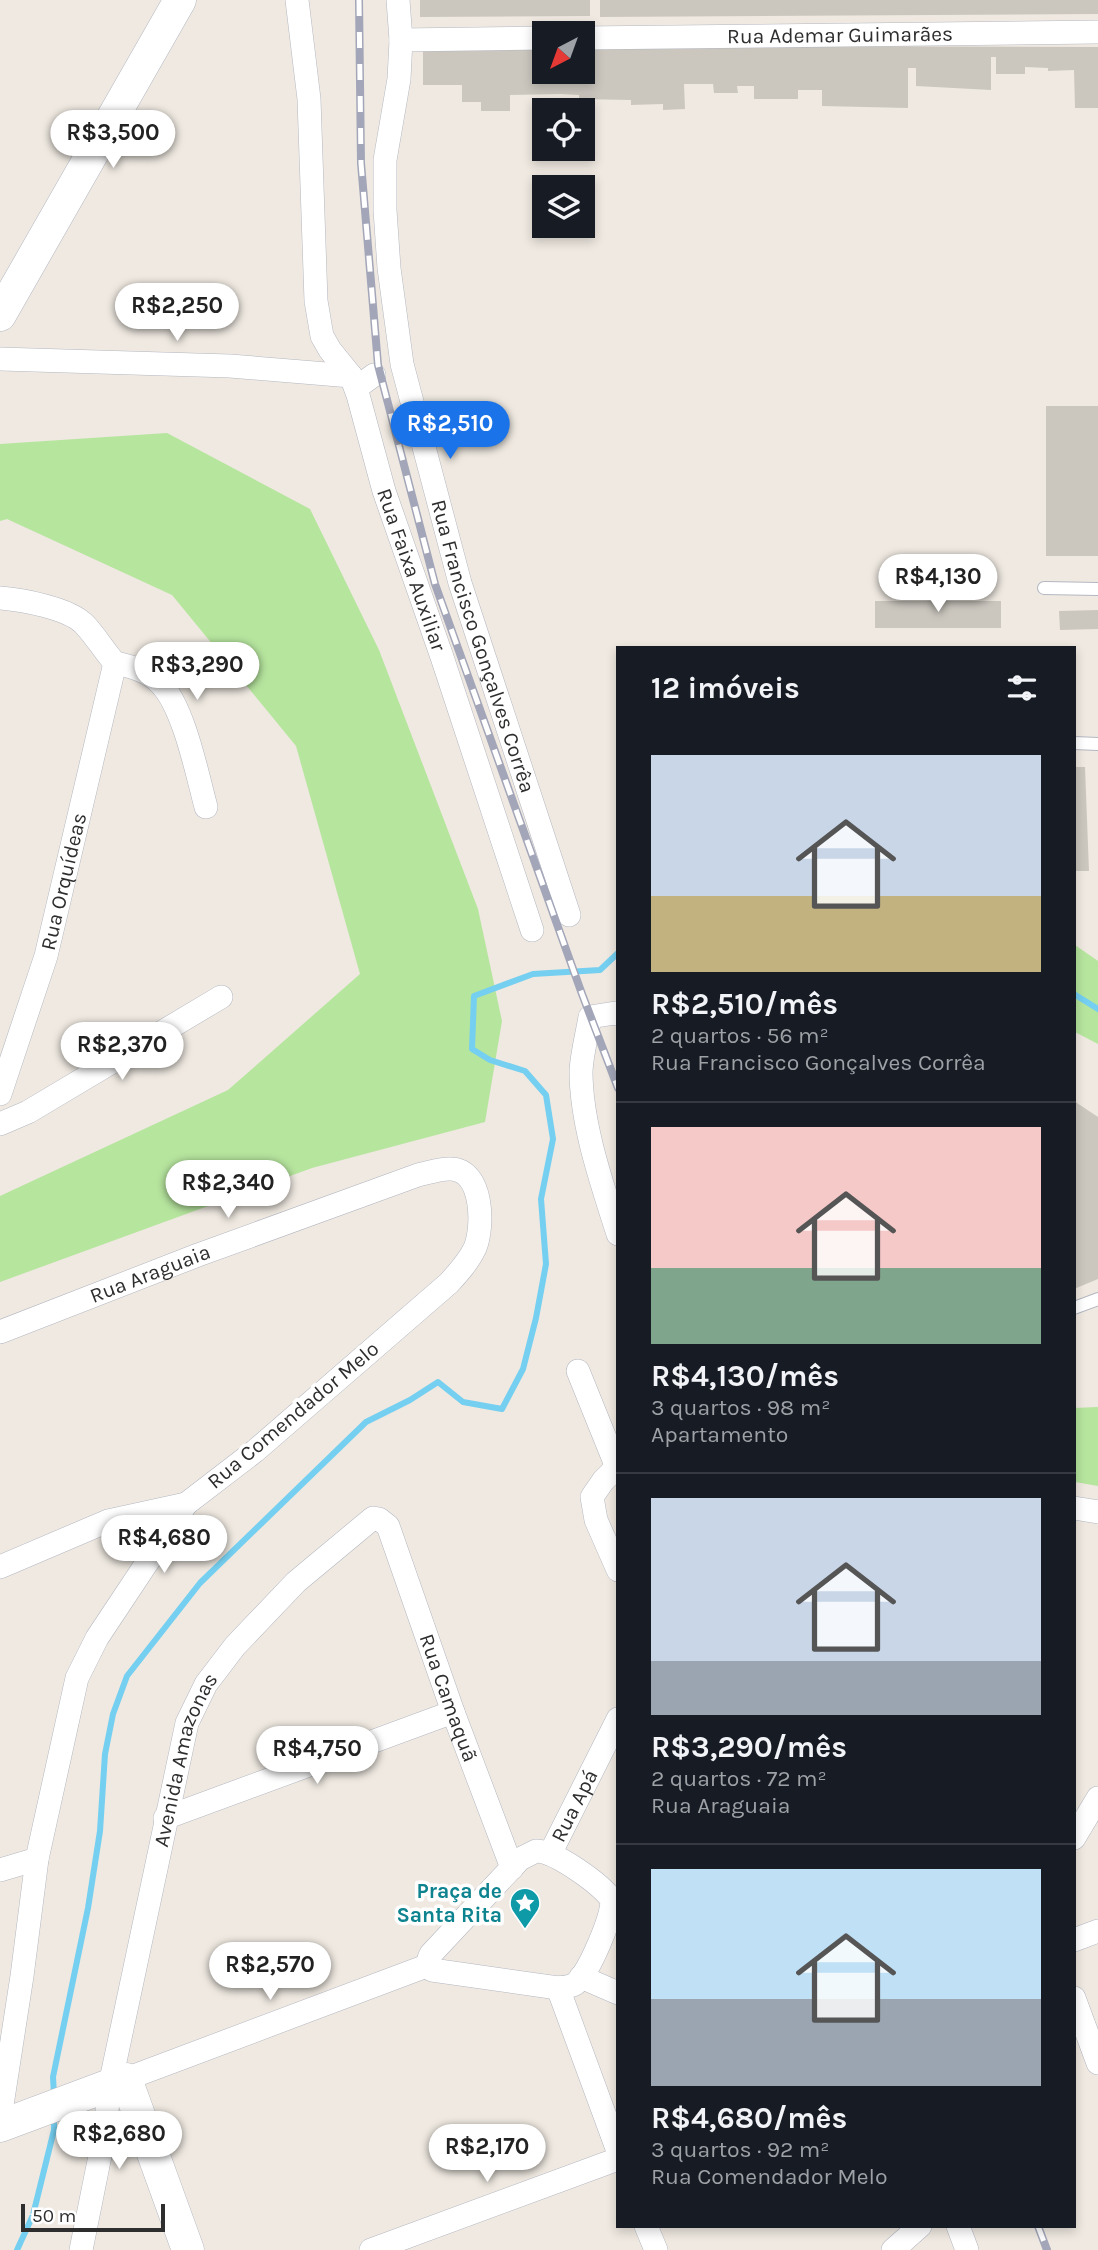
<!DOCTYPE html>
<html lang="pt">
<head>
<meta charset="utf-8">
<style>
  body { margin:0; font-family:Karla,sans-serif; background:#20242c; color:#f1f3f6; height:100vh; display:flex; flex-direction:column; font-size:26px; white-space:nowrap }
  * { box-sizing:border-box; margin:0 }
  p { font-size:23px; color:#9ea1a6 }
  .icon { flex:none; width:38px; height:38px; fill:none; stroke:currentColor; stroke-width:2; stroke-linecap:round; stroke-linejoin:round }
  .map { position:relative; flex:1; overflow:hidden }
  .panel { position:absolute; left:616px; top:646px; width:460px; height:1582px; display:flex; flex-direction:column; background:#171b24; border-radius:0px; box-shadow:0 4px 10px #0003 }
  .panel>* { flex:none }
  .needle { width:46px; rotate:221deg }
  .tools { position:absolute; left:532px; top:21px; display:grid; gap:14px }
  .tools a { display:grid; place-items:center; width:63px; height:63px; border-radius:0px; background:#171b24; box-shadow:0 4px 10px #0003; font-size:35px }
  .scale { position:absolute; left:21px; bottom:18px; width:144px; box-sizing:border-box; padding-left:7px; border:4px solid #2e2e2e; border-top:0; font-size:19px; line-height:24px; white-space:nowrap; color:#2e2e2e; -webkit-text-stroke:5px #fff; paint-order:stroke }
  .price { position:absolute; translate:-50% -60px; padding:0 16px; border-radius:24px; background:#fff; color:#222; font-size:23px; line-height:46px; filter:drop-shadow(0 2px 4px #0008) }
  .price::after { content:''; position:absolute; left:50%; top:42px; width:21px; height:16px; margin-left:-10px; background:inherit; clip-path:polygon(0 0,100% 0,50% 100%) }
  .price.selected { background:#1a73e8; color:#fff }
  ul { padding:0; list-style:none }
  li { display:grid; align-content:center; gap:14px; height:371px; padding:0 35px }
  li+li { border-top:2px solid #363941 }
  li span { display:grid; place-items:center; height:217px; border-radius:0px; color:#555 }
  li>.icon { margin-inline-start:auto }
  span .icon { width:126px; height:126px; fill:#fffc; stroke-width:1 }
  li b { font-size:30px }
  h2 { display:flex; justify-content:space-between; align-items:center; height:84px; padding:0 35px; font-size:30px }
  .map>svg:first-child { display:block }
  .green { fill:#b6e59e }
  .lines { fill:none; stroke-linecap:round; stroke-linejoin:round }
  .stream { stroke:#75cff0; stroke-width:6 }
  .building { fill:#cbc7bf }
  .lane-casing { stroke:#b4b7c1; stroke-width:14 }
  .street-casing { stroke:#b4b7c1; stroke-width:24 }
  .secondary-casing { stroke:#b4b7c1; stroke-width:33 }
  .lane { stroke:#fff; stroke-width:12 }
  .street { stroke:#fff; stroke-width:23 }
  .secondary { stroke:#fff; stroke-width:32 }
  .rail-casing { stroke:#a3a6b8; stroke-width:8 }
  .rail { stroke:#fff; stroke-width:5; stroke-dasharray:16; stroke-linecap:butt }
  .labels { text-anchor:middle; dominant-baseline:central; stroke-width:7; stroke-linejoin:round; paint-order:stroke }
  .street-label { font-size:21px; fill:#2e2e2e; stroke:#fff }
  .culture-label { font-size:21px; font-weight:bold; fill:#0d838f; stroke:#fff; text-anchor:end }
</style>
</head>
<body>
<div class="map">
<svg width="1098" height="2250" viewBox="0 0 1098 2250">
  <rect width="100%" height="100%" fill="#efe9e1"/>
  <!-- green -->
  <g class="green">
    <polygon points="167,433 310,509 379,650 478,909 502,1021 485,1122 312,1168 0,1282 0,1196 228,1090 360,974 296,746 172,595 7,519 0,521 0,444"/>
    <polygon points="1075,945 1098,961 1098,1044 1075,1032"/>
    <polygon points="1098,1407 1098,1486 1075,1482 1074,1408"/>
  </g>
  <g class="lines">
    <!-- stream -->
    <g class="stream">
      <polyline points="1074,994 1098,1009"/>
      <polyline points="54,2095 53,2077 88,1908 100,1831 105,1754 113,1714 127,1676 200,1583 366,1422 410,1400 438,1382 463,1402 502,1409 523,1369 536,1318 546,1264 541,1199 553,1139 546,1095 525,1071 490,1060 472,1049 474,996 533,974 600,970 618,953"/>
      <polyline points="17,2250 33,2215 54,2130 54,2117"/>
    </g>
  </g>
  <!-- building -->
  <g class="building">
    <polygon points="420,0 590,0 590,16 420,17"/>
    <polygon points="600,0 1098,0 1098,14 600,17"/>
    <polygon points="772,46 1098,47 1098,108 1075,108 1074,70 1048,71 1048,68 1025,67 1025,74 996,74 996,57 991,57 991,90 916,86 916,68 908,68 908,108 822,106 822,90 798,90 798,99 754,99 754,86 737,86 738,93 714,93 713,84 684,84 685,109 663,110 663,104 631,105 631,100 579,99 579,95 561,94 510,95 510,111 481,111 481,102 462,102 462,85 423,85 423,48 544,48 544,72 583,72 583,47"/>
    <rect x="1046" y="406" width="52" height="150"/>
    <rect x="875" y="601" width="126" height="27"/>
    <polygon points="1098,610 1098,629 1060,630 1059,611"/>
    <polygon points="1074,767 1085,767 1089,871 1074,871"/>
    <polygon points="1074,1101 1098,1117 1098,1279 1074,1289"/>
  </g>
  <g class="lines">
    <!-- lane casing -->
    <g class="lane-casing">
      <g id="lane">
        <polyline points="1044,588 1098,589"/>
        <polyline points="1074,743 1098,744"/>
        <polyline points="1074,1308 1098,1299"/>
      </g>
    </g>
    <!-- street casing -->
    <g class="street-casing">
      <g id="street">
        <path id="s1" d="M297 0 309 99 316 301 322 336 330 350 351 376 358 395 384 491 442 657 532 930"/>
        <path id="s2" d="M398 0 401 40 399 79 385 160V210L389 268 402 364 460 583 569 915"/>
        <path id="s3" d="M583 38 1098 32"/>
        <polyline points="401,40 544,38"/>
        <polyline points="0,359 230,366 351,376"/>
        <polyline points="356,388 374,375"/>
        <path d="M0 598C23 600 68 608 84 624 95 635 104 651 115 663"/>
        <path d="M115 663C131 666 148 671 160 683 184 707 197 774 206 807"/>
        <path d="M618 1014 615 1013 590 1017C587 1035 582 1053 581 1071 581 1124 602 1184 618 1234"/>
        <path id="s4" d="M0 1094 46 956 115 663"/>
        <polyline points="0,1124 28,1112 221,997"/>
        <path id="s5" d="M0 1332 198 1255 418 1175C428 1173 441 1168 451 1169 483 1170 484 1226 475 1248 469 1261 459 1272 449 1283L255 1451 186 1504 97 1638 77 1678 37 1859 22 1976 0 2118"/>
        <polyline points="578,1371 618,1470"/>
        <polyline points="618,1466 603,1481 592,1497 596,1520 618,1570"/>
        <polyline points="1074,1508 1098,1512"/>
        <polyline points="0,1567 108,1521 186,1504"/>
        <polyline points="165,1818 453,1712"/>
        <polyline points="1074,1838 1098,1798"/>
        <path d="M536 1851C555 1851 601 1884 612 1900 612 1918 589 1973 575 1984 570 1987 564 1987 558 1988L432 1970C428 1965 427 1961 431 1954L520 1859Z"/>
        <path id="s6" d="M550 1854 618 1719"/>
        <polyline points="0,1870 37,1859"/>
        <polyline points="1074,1940 1098,1931"/>
        <polyline points="581,1977 618,1993"/>
        <polyline points="558,1988 618,2151"/>
        <polyline points="1074,1998 1098,2063"/>
        <polyline points="126,2079 429,1965"/>
        <polyline points="646,2226 656,2250"/>
        <polyline points="958,2226 967,2250"/>
        <path id="s7" d="M81 2250 104 2136 110 2085 187 1723 206 1684 235 1646 296 1582 373 1518 379 1519 388 1526 453 1712 512 1868"/>
        <polyline points="371,2250 618,2159"/>
        <polyline points="893,2250 920,2226"/>
      </g>
    </g>
    <!-- secondary casing -->
    <g class="secondary-casing">
      <g id="secondary">
        <polyline points="0,315 180,0"/>
        <polyline points="0,2126 126,2079 188,2250"/>
      </g>
    </g>
    <!-- lane -->
    <use href="#lane" class="lane"/>
    <!-- street -->
    <use href="#street" class="street"/>
    <!-- secondary -->
    <use href="#secondary" class="secondary"/>
    <!-- rail casing -->
    <g class="rail-casing">
      <g id="rail">
        <polyline points="359,0 361,163 378,365 435,584 582,994 618,1088"/>
        <polyline points="1038,2226 1047,2250"/>
      </g>
    </g>
    <!-- rail -->
    <use href="#rail" class="rail"/>
  </g>
  <!-- icons -->
  <defs>
    <g id="sight-pin" transform="scale(1.575)"><path d="M0 17L-7.5 6A9.5 9.5 0 1 1 7.5 6Z" fill="#0f9aa8" stroke="#fff"/><path d="M0-6L1.8-2.2L6-1.7L2.9 1.2L3.7 5.4L0 3.3L-3.7 5.4L-2.9 1.2L-6-1.7L-1.8-2.2Z" fill="#fff"/></g>
  </defs>
  <g fill-rule="evenodd">
    <use href="#sight-pin" x="525" y="1903"/>
  </g>
  <g class="labels">
    <!-- street labels -->
    <g class="street-label">
      <text stroke="none"><textPath href="#s3" startOffset="257">Rua Ademar Guimarães</textPath></text>
      <text stroke="none"><textPath href="#s1" startOffset="590">Rua Faixa Auxiliar</textPath></text>
      <text stroke="none"><textPath href="#s2" startOffset="660">Rua Francisco Gonçalves Corrêa</textPath></text>
      <text stroke="none"><textPath href="#s4" startOffset="222">Rua Orquídeas</textPath></text>
      <text stroke="none"><textPath href="#s5" startOffset="161">Rua Araguaia</textPath></text>
      <text transform="translate(293 1415) rotate(-40)">Rua Comendador Melo</text>
      <text stroke="none"><textPath href="#s7" startOffset="1017">Rua Camaquã</textPath></text>
      <text stroke="none"><textPath href="#s7" startOffset="502">Avenida Amazonas</textPath></text>
      <text stroke="none"><textPath href="#s6" startOffset="54">Rua Apá</textPath></text>
    </g>
    <!-- culture labels -->
    <g class="culture-label">
      <text x="502" y="1891">Praça de<tspan x="502" dy="24">Santa Rita</tspan></text>
    </g>
  </g>
</svg>
<div class="tools">
<a><svg class="needle" viewBox="-14 -14 28 28"><path d="M0-13l5 13h-10z" fill="#e53935"/><path d="M0 13l5-13h-10z" fill="#9ea1a6"/></svg></a>
<a><svg class="icon" aria-label="locate" viewBox="0 0 24 24"><circle cx="12" cy="12" r="6"/><path d="M12 2v4M12 18v4M2 12h4M18 12h4"/></svg></a>
<a><svg class="icon" aria-label="layers" viewBox="0 0 24 24"><path d="M12 4l9 5-9 5-9-5zM3 14l9 5 9-5"/></svg></a>
</div>
<div class="scale">50 m</div>
<b class="price" style="left:113px;top:170px">R$3,500</b>
<b class="price" style="left:177px;top:343px">R$2,250</b>
<b class="price selected" style="left:450px;top:461px">R$2,510</b>
<b class="price" style="left:938px;top:614px">R$4,130</b>
<b class="price" style="left:197px;top:702px">R$3,290</b>
<b class="price" style="left:122px;top:1082px">R$2,370</b>
<b class="price" style="left:228px;top:1220px">R$2,340</b>
<b class="price" style="left:164px;top:1575px">R$4,680</b>
<b class="price" style="left:317px;top:1786px">R$4,750</b>
<b class="price" style="left:270px;top:2002px">R$2,570</b>
<b class="price" style="left:119px;top:2171px">R$2,680</b>
<b class="price" style="left:487px;top:2184px">R$2,170</b>
<section class="panel">
<h2>12 imóveis<svg class="icon" aria-label="filters" viewBox="0 0 24 24"><path d="M4 7h16M4 17h16"/><circle cx="9" cy="7" r="2"/><circle cx="15" cy="17" r="2"/></svg></h2>
<ul>
<li><span style="background:linear-gradient(#c9d6e8 65%,#c2b280 0)"><svg class="icon" aria-label="home" viewBox="0 0 24 24"><path d="M3 11l9-7 9 7M6 9v11h12V9"/></svg></span><div><b>R$2,510/mês</b><p>2 quartos · 56 m²</p><p>Rua Francisco Gonçalves Corrêa</p></div></li>
<li><span style="background:linear-gradient(#f6c9c9 65%,#7fa58c 0)"><svg class="icon" aria-label="home" viewBox="0 0 24 24"><path d="M3 11l9-7 9 7M6 9v11h12V9"/></svg></span><div><b>R$4,130/mês</b><p>3 quartos · 98 m²</p><p>Apartamento</p></div></li>
<li><span style="background:linear-gradient(#c9d6e8 75%,#9aa5b1 0)"><svg class="icon" aria-label="home" viewBox="0 0 24 24"><path d="M3 11l9-7 9 7M6 9v11h12V9"/></svg></span><div><b>R$3,290/mês</b><p>2 quartos · 72 m²</p><p>Rua Araguaia</p></div></li>
<li><span style="background:linear-gradient(#bfe0f5 60%,#9aa5b1 0)"><svg class="icon" aria-label="home" viewBox="0 0 24 24"><path d="M3 11l9-7 9 7M6 9v11h12V9"/></svg></span><div><b>R$4,680/mês</b><p>3 quartos · 92 m²</p><p>Rua Comendador Melo</p></div></li>
</ul>
</section>
</div>
</body>
</html>
